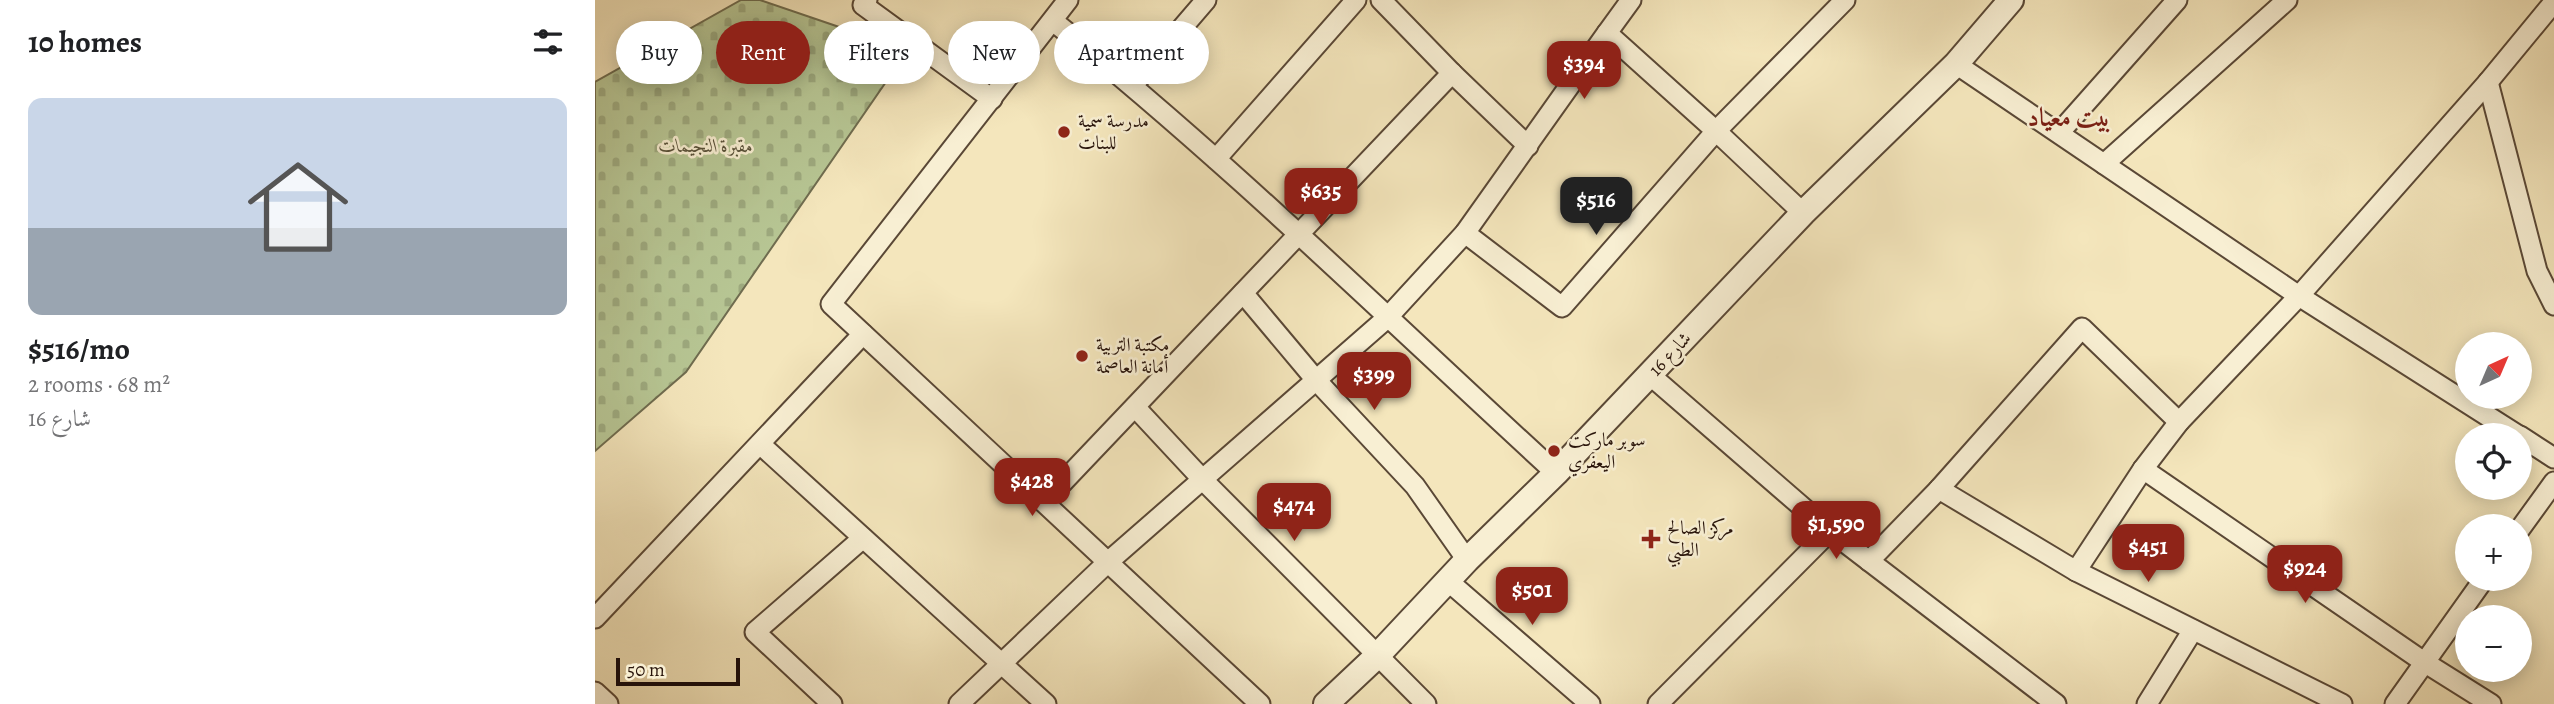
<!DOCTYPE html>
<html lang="en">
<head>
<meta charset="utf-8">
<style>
  body { margin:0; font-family:Alegreya,Amiri,serif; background:#f2f2f2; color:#202124; height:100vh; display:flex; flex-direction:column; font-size:26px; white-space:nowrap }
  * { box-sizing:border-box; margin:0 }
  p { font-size:23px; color:#757577 }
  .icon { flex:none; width:38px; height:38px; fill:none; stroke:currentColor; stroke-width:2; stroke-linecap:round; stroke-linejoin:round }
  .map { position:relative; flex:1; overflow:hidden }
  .sheet { display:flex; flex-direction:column; background:#fff; width:595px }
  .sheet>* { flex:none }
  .hud { position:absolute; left:21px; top:21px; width:665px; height:63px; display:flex; gap:14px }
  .needle { width:46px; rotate:44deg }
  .tools { position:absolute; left:1860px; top:332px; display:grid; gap:14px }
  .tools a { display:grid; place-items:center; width:77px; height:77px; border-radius:50%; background:#fff; box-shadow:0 4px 18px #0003; font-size:35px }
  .scale { position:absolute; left:21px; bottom:18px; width:124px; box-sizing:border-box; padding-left:7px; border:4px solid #27130a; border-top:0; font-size:19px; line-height:24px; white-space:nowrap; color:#27130a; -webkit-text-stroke:5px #f8efd3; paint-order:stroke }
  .price { position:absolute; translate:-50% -60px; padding:0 16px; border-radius:14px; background:#8f2418; color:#fff; font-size:23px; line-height:46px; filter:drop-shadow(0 2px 4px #0008) }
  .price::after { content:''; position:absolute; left:50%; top:42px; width:21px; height:16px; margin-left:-10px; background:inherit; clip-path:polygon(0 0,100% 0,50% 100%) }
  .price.selected { background:#222; color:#fff }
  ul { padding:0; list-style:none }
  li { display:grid; align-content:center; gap:14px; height:371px; padding:0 28px }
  li span { display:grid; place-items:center; height:217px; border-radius:14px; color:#555 }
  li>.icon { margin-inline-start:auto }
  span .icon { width:126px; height:126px; fill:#fffc; stroke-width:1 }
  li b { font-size:30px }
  h2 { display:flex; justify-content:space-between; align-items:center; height:84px; padding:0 28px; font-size:30px }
  .tag { padding:0 24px; border-radius:32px; background:#fff; box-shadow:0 4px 18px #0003; font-size:24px; line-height:63px }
  .tag.selected { background:#8f2418; color:#fff }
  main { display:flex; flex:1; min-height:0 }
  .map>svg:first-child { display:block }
  .cemetery { fill:url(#cemetery-stones); stroke:#6f6c4f; stroke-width:2 }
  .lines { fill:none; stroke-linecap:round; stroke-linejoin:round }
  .minor-casing { stroke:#5a4836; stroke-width:23 }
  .tertiary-casing { stroke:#5a4836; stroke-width:28 }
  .minor { stroke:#f8efd3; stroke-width:19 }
  .tertiary { stroke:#f8efd3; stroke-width:24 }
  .poi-dot { fill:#8f2418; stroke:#f8efd3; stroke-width:2.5 }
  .labels { text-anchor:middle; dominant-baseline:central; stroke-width:5; stroke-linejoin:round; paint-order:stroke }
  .poi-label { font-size:19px; fill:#27130a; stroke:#f8efd3; text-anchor:start }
  .park-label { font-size:19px; font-style:italic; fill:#59523a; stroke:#f8efd3 }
  .street-label { font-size:19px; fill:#27130a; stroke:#f8efd3 }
  .district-label { font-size:26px; font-weight:bold; fill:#7a1f14; stroke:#f8efd3 }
</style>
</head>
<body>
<main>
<section class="sheet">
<h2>10 homes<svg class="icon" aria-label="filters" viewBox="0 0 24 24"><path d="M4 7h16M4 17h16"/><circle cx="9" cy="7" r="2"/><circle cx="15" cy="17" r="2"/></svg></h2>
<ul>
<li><span style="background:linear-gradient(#c9d6e8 60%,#9aa5b1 0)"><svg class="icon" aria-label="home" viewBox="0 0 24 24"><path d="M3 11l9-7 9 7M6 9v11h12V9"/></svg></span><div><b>$516/mo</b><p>2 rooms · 68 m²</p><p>شارع 16</p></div></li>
</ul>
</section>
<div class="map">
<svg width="1959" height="704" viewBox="0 0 1959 704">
  <defs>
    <pattern id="cemetery-stones" width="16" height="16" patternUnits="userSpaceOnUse" patternTransform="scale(1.75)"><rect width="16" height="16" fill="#b7c694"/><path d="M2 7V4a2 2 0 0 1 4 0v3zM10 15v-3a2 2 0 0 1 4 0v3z" fill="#9da97e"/></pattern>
  </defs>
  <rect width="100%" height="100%" fill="#f4e6bc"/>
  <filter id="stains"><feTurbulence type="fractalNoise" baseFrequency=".00286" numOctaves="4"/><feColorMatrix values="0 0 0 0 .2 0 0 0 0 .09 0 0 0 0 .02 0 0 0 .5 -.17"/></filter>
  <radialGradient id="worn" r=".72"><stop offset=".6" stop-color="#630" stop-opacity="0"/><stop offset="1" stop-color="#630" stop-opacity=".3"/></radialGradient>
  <!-- cemetery -->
  <polygon class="cemetery" points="146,0 165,0 250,29 304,63 91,372 0,451 0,82"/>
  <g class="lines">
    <!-- minor casing -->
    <g class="minor-casing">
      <g id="minor">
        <polyline points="272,0 268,5 397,99"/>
        <polyline points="473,0 236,304 665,704"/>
        <polyline points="786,0 857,73 933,146"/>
        <path d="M458 21C634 162 795 321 961 473"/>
        <polyline points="1361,64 1704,296 1924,436"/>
        <polyline points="1893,82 1942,271 1959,305"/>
        <polyline points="538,85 611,0"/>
        <polyline points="1464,133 1582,0"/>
        <polyline points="621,159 761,0"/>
        <polyline points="1509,164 1692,0"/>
        <polyline points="1208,213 1121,131 1250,0"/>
        <polyline points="870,233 967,307 1121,131 1012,33 1036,0"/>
        <polyline points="648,293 721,380 820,486 872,560"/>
        <polyline points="1055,375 1235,531 1461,704"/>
        <polyline points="540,407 608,480 831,704"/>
        <polyline points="1925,436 1959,458"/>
        <polyline points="165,444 451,704"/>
        <polyline points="1548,469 1829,662 1896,704"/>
        <polyline points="1344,489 1481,571 1747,704"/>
        <polyline points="449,502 857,73"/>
        <polyline points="1925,529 1959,482"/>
        <polyline points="1274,561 1344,489 1487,328 1584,422"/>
        <polyline points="1481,571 1548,469 1584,422 1704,296 1893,82 1959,2"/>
        <polyline points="853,581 995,704"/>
        <polyline points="0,618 268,334"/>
        <polyline points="0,692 13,704"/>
        <polyline points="237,704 160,632 268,538"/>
        <polyline points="364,704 513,562 792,318 870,233 1012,33"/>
        <polyline points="1063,704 1235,531"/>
        <polyline points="1552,704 1598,630"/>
        <polyline points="1800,704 1889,579"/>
      </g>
    </g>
    <!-- tertiary casing -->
    <g class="tertiary-casing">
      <polyline id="tertiary" points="731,704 782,656 872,560 961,473 1208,213 1361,64 1416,0"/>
    </g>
    <!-- minor -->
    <use href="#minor" class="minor"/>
    <!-- tertiary -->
    <use href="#tertiary" class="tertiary"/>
  </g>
  <!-- markers -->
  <g class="poi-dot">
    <circle cx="469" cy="132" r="7"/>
    <circle cx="487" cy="356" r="7"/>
    <circle cx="959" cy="451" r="7"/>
    <path d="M1052.5 528.5h7v7h7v7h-7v7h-7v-7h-7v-7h7z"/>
  </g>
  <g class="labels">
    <!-- poi labels -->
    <g class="poi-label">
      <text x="483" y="121">مدرسة سمية<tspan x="483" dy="22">للبنات</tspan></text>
      <text x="501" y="345">مكتبة التربية<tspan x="501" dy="22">أمانة العاصمة</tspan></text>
      <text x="973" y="440">سوبر ماركت<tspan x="973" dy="22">اليعفري</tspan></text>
      <text x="1072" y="528">مركز الصالح<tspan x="1072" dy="22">الطبي</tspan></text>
    </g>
    <!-- park labels -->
    <g class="park-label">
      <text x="111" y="146">مقبرة النجيمات</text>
    </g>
    <!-- street labels -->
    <g class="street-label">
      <text transform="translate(1075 354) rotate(-47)">شارع 16</text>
    </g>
    <!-- district labels -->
    <g class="district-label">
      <text x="1474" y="117">بيت معياد</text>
    </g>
  </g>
  <rect width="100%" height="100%" filter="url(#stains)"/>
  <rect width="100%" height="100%" fill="url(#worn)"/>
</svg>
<div class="tools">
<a><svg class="needle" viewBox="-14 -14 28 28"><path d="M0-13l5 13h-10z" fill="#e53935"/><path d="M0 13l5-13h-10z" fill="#757577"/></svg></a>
<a><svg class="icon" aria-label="locate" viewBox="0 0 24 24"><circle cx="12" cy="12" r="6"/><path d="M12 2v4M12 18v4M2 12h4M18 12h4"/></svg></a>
<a>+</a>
<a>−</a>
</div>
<div class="scale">50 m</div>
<b class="price" style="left:989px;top:101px">$394</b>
<b class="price" style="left:726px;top:228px">$635</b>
<b class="price selected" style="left:1001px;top:237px">$516</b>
<b class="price" style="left:779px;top:412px">$399</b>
<b class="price" style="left:437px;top:518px">$428</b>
<b class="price" style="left:699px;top:543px">$474</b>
<b class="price" style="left:1241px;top:561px">$1,590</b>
<b class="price" style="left:1553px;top:584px">$451</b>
<b class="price" style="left:1710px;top:605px">$924</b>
<b class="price" style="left:937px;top:627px">$501</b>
<div class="hud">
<a class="tag">Buy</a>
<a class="tag selected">Rent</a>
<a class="tag">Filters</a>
<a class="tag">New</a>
<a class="tag">Apartment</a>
</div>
</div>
</main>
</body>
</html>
